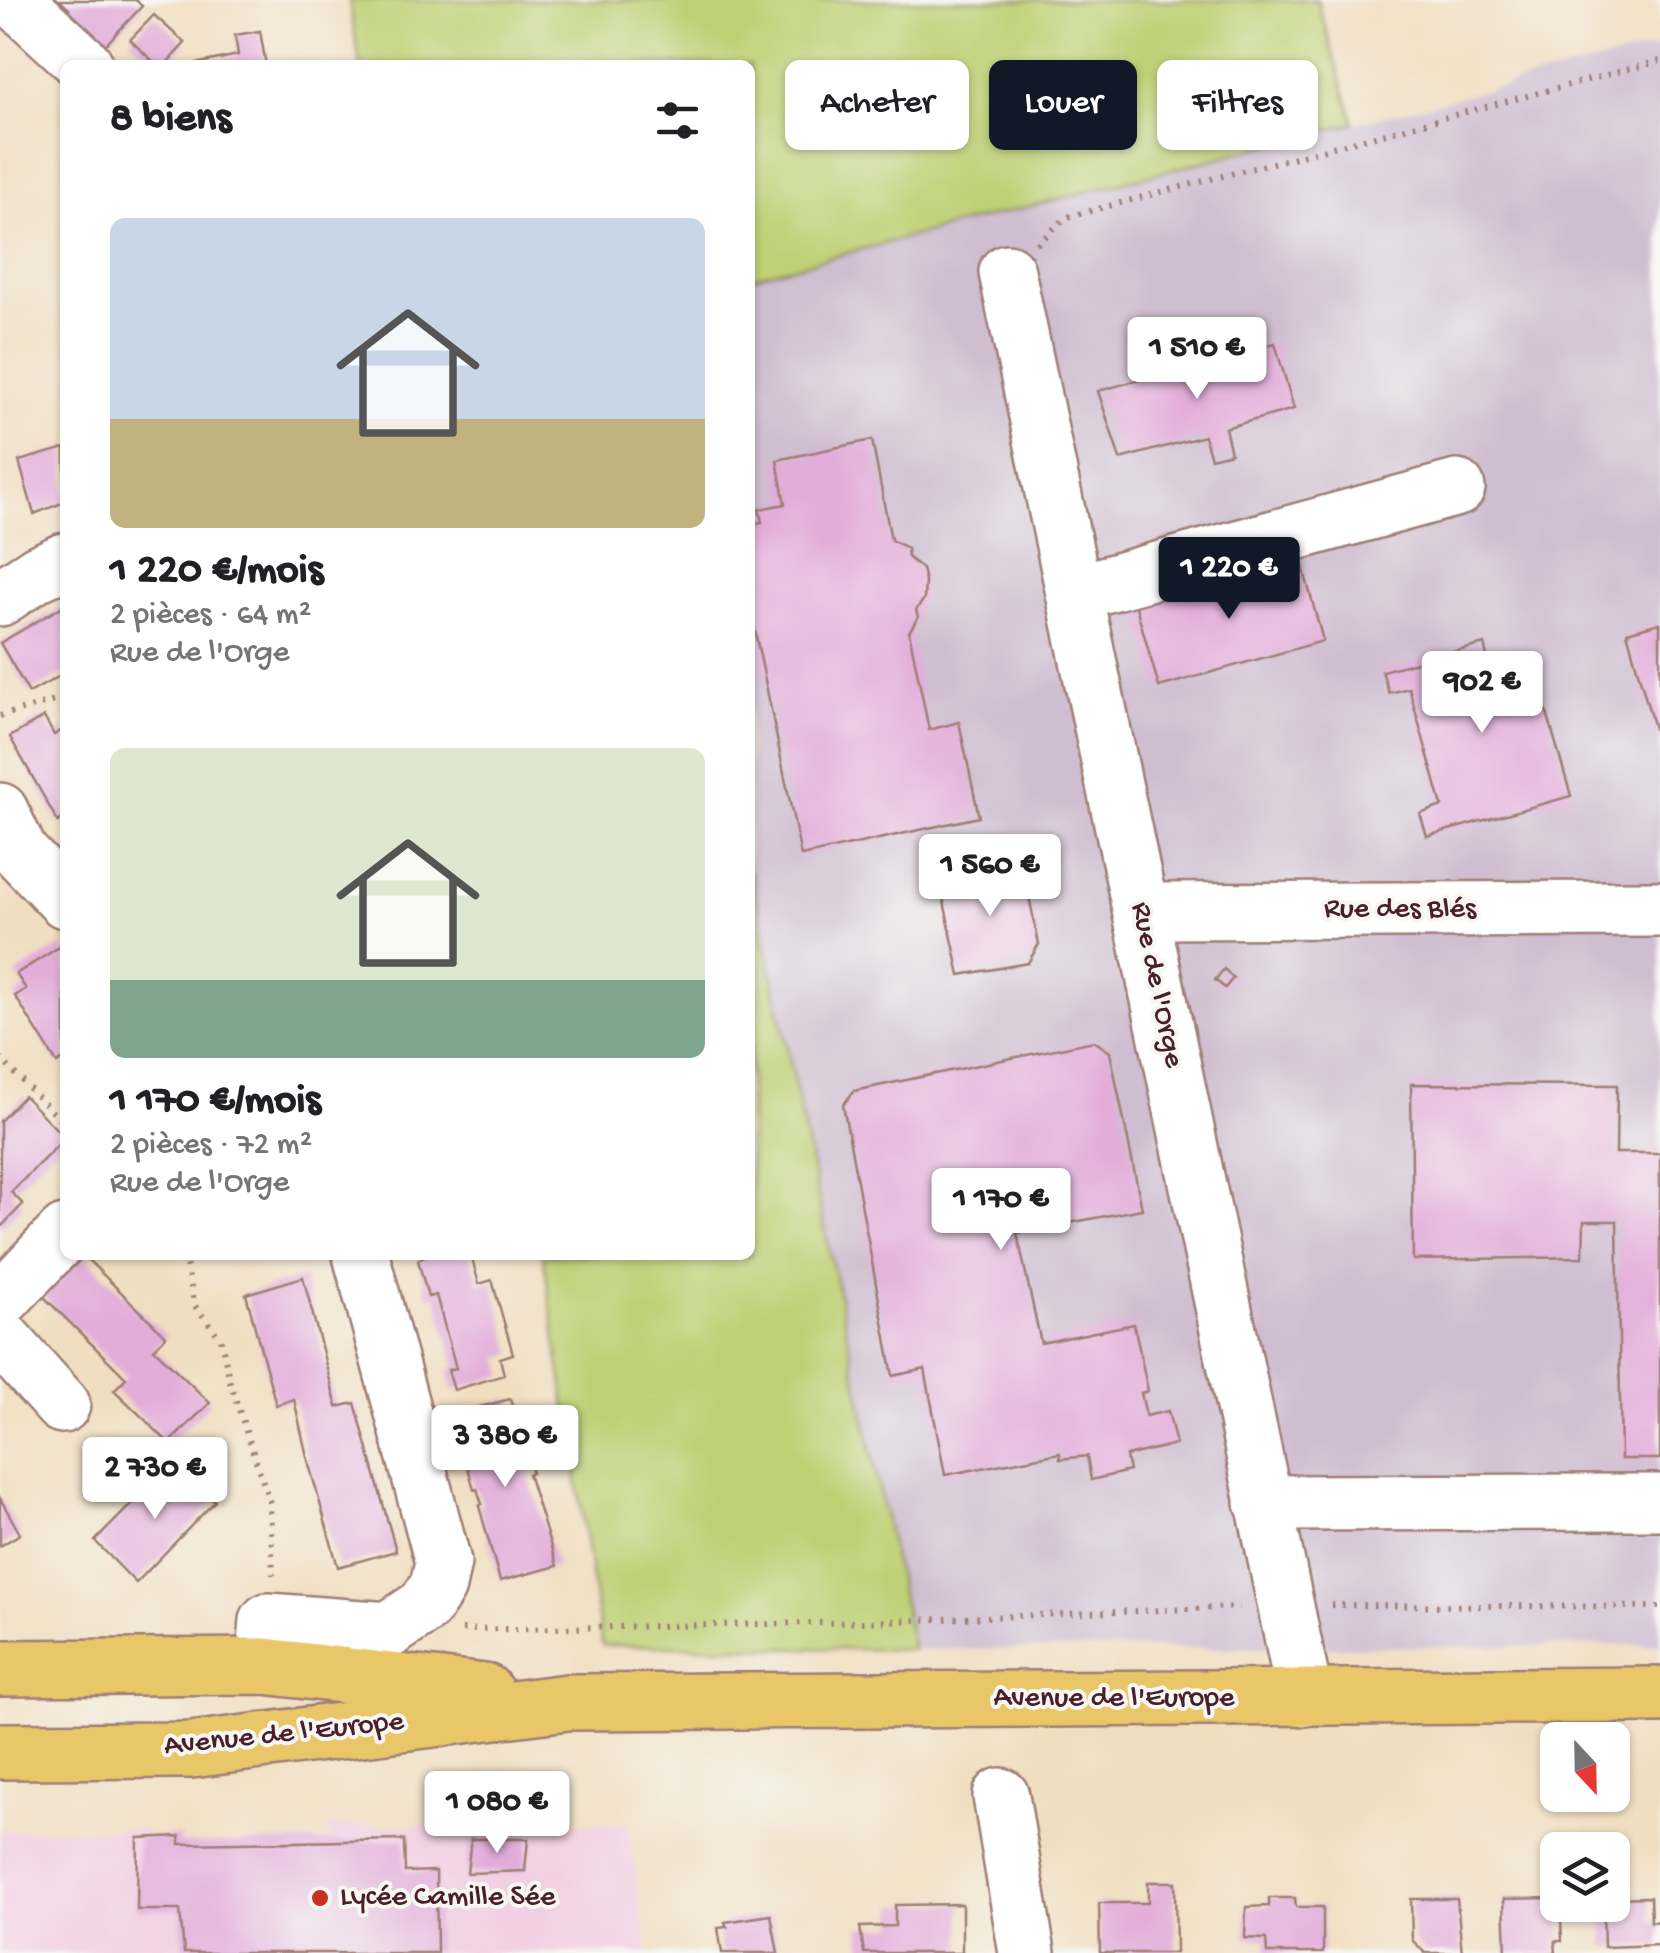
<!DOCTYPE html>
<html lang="fr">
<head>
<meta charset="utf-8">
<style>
  body { margin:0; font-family:"Gochi Hand",sans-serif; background:#f2f2f2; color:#202124; height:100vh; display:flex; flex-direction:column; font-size:38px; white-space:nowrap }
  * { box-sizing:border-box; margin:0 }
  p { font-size:32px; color:#757577 }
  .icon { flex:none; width:55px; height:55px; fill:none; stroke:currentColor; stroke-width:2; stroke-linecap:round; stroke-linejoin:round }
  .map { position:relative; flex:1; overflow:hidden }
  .sheet { position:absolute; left:60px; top:60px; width:695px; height:1200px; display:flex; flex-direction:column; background:#fff; border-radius:15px; box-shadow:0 2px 8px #0004 }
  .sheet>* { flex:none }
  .guide { position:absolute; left:785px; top:60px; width:725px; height:90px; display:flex; gap:20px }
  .needle { width:65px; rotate:158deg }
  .tools { position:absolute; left:1540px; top:1722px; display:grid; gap:20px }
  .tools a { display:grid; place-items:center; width:90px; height:90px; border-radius:15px; background:#fff; box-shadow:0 2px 8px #0004; font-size:50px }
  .price { position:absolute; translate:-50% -85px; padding:0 22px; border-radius:10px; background:#fff; color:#222; font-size:32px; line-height:65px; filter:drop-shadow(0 2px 5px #0008) }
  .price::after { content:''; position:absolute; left:50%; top:60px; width:30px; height:22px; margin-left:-15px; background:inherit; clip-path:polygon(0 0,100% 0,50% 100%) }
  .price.active { background:#111827; color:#fff }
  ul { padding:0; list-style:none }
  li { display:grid; align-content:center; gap:20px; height:530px; padding:0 50px }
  li span { display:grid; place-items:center; height:310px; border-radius:15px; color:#555 }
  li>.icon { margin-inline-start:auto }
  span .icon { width:180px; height:180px; fill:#fffc; stroke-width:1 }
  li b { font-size:42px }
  h2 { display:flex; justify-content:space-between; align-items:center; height:120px; padding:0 50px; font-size:42px }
  .pill { padding:0 35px; border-radius:15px; background:#fff; box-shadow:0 2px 8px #0004; font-size:35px; line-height:90px }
  .pill.active { background:#111827; color:#fff }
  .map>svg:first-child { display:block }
  .built { fill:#f2cfe2 }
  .industrial { fill:#cfbdd0 }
  .green { fill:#bed073; stroke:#84784f; stroke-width:2.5 }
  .building { fill:#e3adda }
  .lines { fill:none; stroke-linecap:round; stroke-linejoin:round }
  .minor-casing { stroke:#9e7e76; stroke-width:60 }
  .major-casing { stroke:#9e7e76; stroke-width:60 }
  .path { stroke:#9e7e76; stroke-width:6; stroke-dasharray:2.5 8; stroke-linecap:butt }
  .minor { stroke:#fff; stroke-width:55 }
  .major { stroke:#e9c769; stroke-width:55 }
  .poi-dot { fill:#c8321e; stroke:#f6f6f2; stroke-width:4 }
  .labels { text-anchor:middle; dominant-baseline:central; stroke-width:8; stroke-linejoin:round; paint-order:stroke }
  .street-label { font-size:30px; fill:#4a1f2b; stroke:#f6f6f2 }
  .poi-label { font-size:30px; fill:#4a1f2b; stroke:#f6f6f2; text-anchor:start }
</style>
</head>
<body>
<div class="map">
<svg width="1660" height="1953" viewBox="0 0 1660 1953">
  <rect width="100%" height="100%" fill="#f6f6f2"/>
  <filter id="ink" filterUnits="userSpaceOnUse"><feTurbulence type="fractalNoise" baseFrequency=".01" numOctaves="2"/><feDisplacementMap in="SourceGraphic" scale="20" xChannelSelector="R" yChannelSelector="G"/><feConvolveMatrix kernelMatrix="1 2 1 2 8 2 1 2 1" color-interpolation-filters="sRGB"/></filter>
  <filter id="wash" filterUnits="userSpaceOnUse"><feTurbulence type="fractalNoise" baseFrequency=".0048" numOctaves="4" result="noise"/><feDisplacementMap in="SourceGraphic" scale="40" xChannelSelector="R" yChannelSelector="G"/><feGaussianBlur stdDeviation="2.25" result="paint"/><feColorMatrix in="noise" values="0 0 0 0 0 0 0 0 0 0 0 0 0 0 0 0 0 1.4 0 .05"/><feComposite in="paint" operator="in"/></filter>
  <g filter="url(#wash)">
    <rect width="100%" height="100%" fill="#f1dec0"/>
    <!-- built -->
    <polygon class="built" points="627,1824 649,1953 0,1953 0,1831 146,1830 148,1837 180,1836 182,1843 329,1841 328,1826"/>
    <!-- industrial -->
    <polygon class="industrial" points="1660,46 1660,1645 913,1650 750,870 750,278"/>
    <!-- green -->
    <g class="green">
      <polygon points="349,0 1317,0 1354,123 750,278 750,65 360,65"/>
      <polygon points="750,870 913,1650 602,1645 543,1255 750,1255"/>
    </g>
    <g id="blocks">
      <!-- building -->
      <g class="building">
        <polygon points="59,0 136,0 142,6 96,55 57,20 69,9"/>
        <polygon points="154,15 185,43 165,65 157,65 130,40"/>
        <polygon points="260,31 266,65 190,65 238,55 235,35"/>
        <polygon points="1275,343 1294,409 1225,428 1231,453 1211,458 1204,436 1120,459 1098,391"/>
        <polygon points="872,440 891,540 907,548 908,557 922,569 925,581 924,599 916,610 918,617 909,632 929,730 959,722 979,817 801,856 750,607 750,524 762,522 759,509 785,504 777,460"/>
        <polygon points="65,448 65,502 34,514 19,461"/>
        <polygon points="1300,556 1323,641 1159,687 1135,603"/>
        <polygon points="65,605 65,673 29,693 0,643"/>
        <polygon points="1660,623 1660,746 1659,746 1627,632"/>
        <polygon points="1484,644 1489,665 1530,654 1571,796 1427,836 1420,814 1442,806 1409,688 1389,693 1382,671"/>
        <polygon points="44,717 54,735 65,728 65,817 58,822 10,737"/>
        <polygon points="1022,863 1039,944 1028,963 960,975 939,879"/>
        <polygon points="61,946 65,952 65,1058 57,1063 15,996 26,989 16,974"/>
        <polygon points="1224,969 1233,978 1225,988 1215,980"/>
        <polygon points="1094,1041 1110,1052 1142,1209 1017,1233 1041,1343 1134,1324 1148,1391 1141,1393 1146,1416 1168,1411 1176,1444 1126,1456 1129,1471 1091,1480 1087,1456 1060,1459 1060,1453 945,1475 925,1369 893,1376 843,1105 854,1091"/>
        <polygon points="1411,1084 1617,1085 1616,1153 1660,1153 1660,1459 1621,1459 1617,1221 1584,1221 1583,1257 1413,1260"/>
        <polygon points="24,1096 65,1138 11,1192 23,1204 0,1228 0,1121"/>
        <polygon points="426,1255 471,1255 479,1284 492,1280 513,1354 500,1358 504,1375 454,1390 448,1370 456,1368 436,1295 428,1297 418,1260"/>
        <polygon points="84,1256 166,1336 154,1349 210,1403 169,1443 114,1390 126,1378 43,1296"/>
        <polygon points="303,1277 337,1407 355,1403 396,1551 338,1567 307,1457 294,1399 276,1405 246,1294"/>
        <polygon points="510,1399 532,1473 528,1474 557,1566 500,1581 479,1506 482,1504 477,1489 474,1490 454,1414"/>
        <polygon points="174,1461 215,1501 136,1583 95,1541"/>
        <polygon points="0,1498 20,1534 0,1546"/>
        <polygon points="180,1836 180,1844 404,1840 405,1872 436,1871 437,1953 184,1953 180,1910 137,1910 138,1838"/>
        <polygon points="471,1839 528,1839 525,1871 467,1873"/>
        <polygon points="1148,1882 1175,1882 1176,1953 1100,1953 1099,1903 1148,1903"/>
        <polygon points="1650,1897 1651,1922 1660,1921 1660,1945 1604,1947 1603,1905 1612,1905 1612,1898"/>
        <polygon points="1269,1898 1295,1898 1296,1907 1323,1907 1323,1953 1267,1953 1266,1939 1245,1938 1246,1907 1269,1906"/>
        <polygon points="1555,1898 1554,1918 1561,1918 1562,1941 1555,1941 1556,1953 1506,1953 1504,1899"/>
        <polygon points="1411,1899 1457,1899 1462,1953 1425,1953 1412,1940"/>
        <polygon points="962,1904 962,1953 864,1953 860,1927 895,1926 895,1905"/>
        <polygon points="771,1915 778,1953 722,1953 718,1928 727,1927 725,1922"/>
      </g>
    </g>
  </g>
  <g filter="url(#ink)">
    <use href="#blocks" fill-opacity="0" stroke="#9e7e76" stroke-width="2.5"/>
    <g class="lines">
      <!-- minor casing -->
      <g class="minor-casing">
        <g id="minor">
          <polyline points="15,0 85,65"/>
          <polyline points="1007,272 1305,1698"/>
          <polyline points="1074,593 1457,488"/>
          <polyline points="0,598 38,573 65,561"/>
          <polyline points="0,811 20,853 65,900"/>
          <polyline points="1141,911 1660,909"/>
          <polyline points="0,1301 65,1233"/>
          <polyline points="0,1336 62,1405"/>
          <polyline points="1263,1503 1660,1502"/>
          <polyline points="264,1666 268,1621 389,1630 425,1606 438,1586 443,1562 361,1255"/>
          <polyline points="1001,1796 1027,1953"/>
        </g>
      </g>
      <!-- major casing -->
      <g class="major-casing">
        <g id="major">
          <polyline points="0,1668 264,1666 485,1692"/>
          <polyline points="0,1751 191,1750 567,1702 1660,1695"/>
        </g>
      </g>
      <!-- path -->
      <g class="path">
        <polyline points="1037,244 1067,217 1660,61"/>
        <polyline points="0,716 65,698"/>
        <polyline points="0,1058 65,1125"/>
        <polyline points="184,1255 195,1306 221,1339 230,1383 270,1503 273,1575"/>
        <polyline points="1331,1605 1660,1607"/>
        <polyline points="462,1630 864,1622 1239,1607"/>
      </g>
      <!-- minor -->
      <use href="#minor" class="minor"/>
      <!-- major -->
      <use href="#major" class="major"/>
    </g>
  </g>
  <!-- markers -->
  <circle class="poi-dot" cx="320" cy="1898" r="10"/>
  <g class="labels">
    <!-- street labels -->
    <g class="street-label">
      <text x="1400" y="910">Rue des Blés</text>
      <text transform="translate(1156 985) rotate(78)">Rue de l'Orge</text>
      <text x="1114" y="1699">Avenue de l'Europe</text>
      <text transform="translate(284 1735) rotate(-6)">Avenue de l'Europe</text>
    </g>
    <!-- poi labels -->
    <g class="poi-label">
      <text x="340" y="1898">Lycée Camille Sée</text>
    </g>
  </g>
</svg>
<div class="tools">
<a><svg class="needle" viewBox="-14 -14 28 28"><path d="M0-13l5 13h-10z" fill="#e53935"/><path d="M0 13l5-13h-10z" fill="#757577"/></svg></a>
<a><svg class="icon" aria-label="layers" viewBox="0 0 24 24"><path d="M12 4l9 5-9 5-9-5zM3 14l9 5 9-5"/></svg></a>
</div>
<b class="price" style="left:1197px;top:402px">1 510 €</b>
<b class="price active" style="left:1229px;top:622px">1 220 €</b>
<b class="price" style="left:1482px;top:736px">902 €</b>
<b class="price" style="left:990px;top:919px">1 560 €</b>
<b class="price" style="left:1001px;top:1253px">1 170 €</b>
<b class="price" style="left:505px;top:1490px">3 380 €</b>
<b class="price" style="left:155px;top:1522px">2 730 €</b>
<b class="price" style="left:497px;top:1856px">1 080 €</b>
<div class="guide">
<a class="pill">Acheter</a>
<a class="pill active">Louer</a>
<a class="pill">Filtres</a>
</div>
<section class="sheet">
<h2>8 biens<svg class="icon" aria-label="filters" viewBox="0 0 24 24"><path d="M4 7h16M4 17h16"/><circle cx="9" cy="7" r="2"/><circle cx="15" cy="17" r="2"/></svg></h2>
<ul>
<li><span style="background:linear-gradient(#c9d6e8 65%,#c2b280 0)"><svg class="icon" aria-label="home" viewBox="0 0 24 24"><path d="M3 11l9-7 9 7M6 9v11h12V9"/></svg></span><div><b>1 220 €/mois</b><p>2 pièces · 64 m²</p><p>Rue de l'Orge</p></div></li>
<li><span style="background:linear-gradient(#dfe7d0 75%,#7fa58c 0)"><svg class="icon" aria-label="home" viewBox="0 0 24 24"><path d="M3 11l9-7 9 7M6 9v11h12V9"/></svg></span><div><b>1 170 €/mois</b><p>2 pièces · 72 m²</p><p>Rue de l'Orge</p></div></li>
</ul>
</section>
</div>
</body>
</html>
